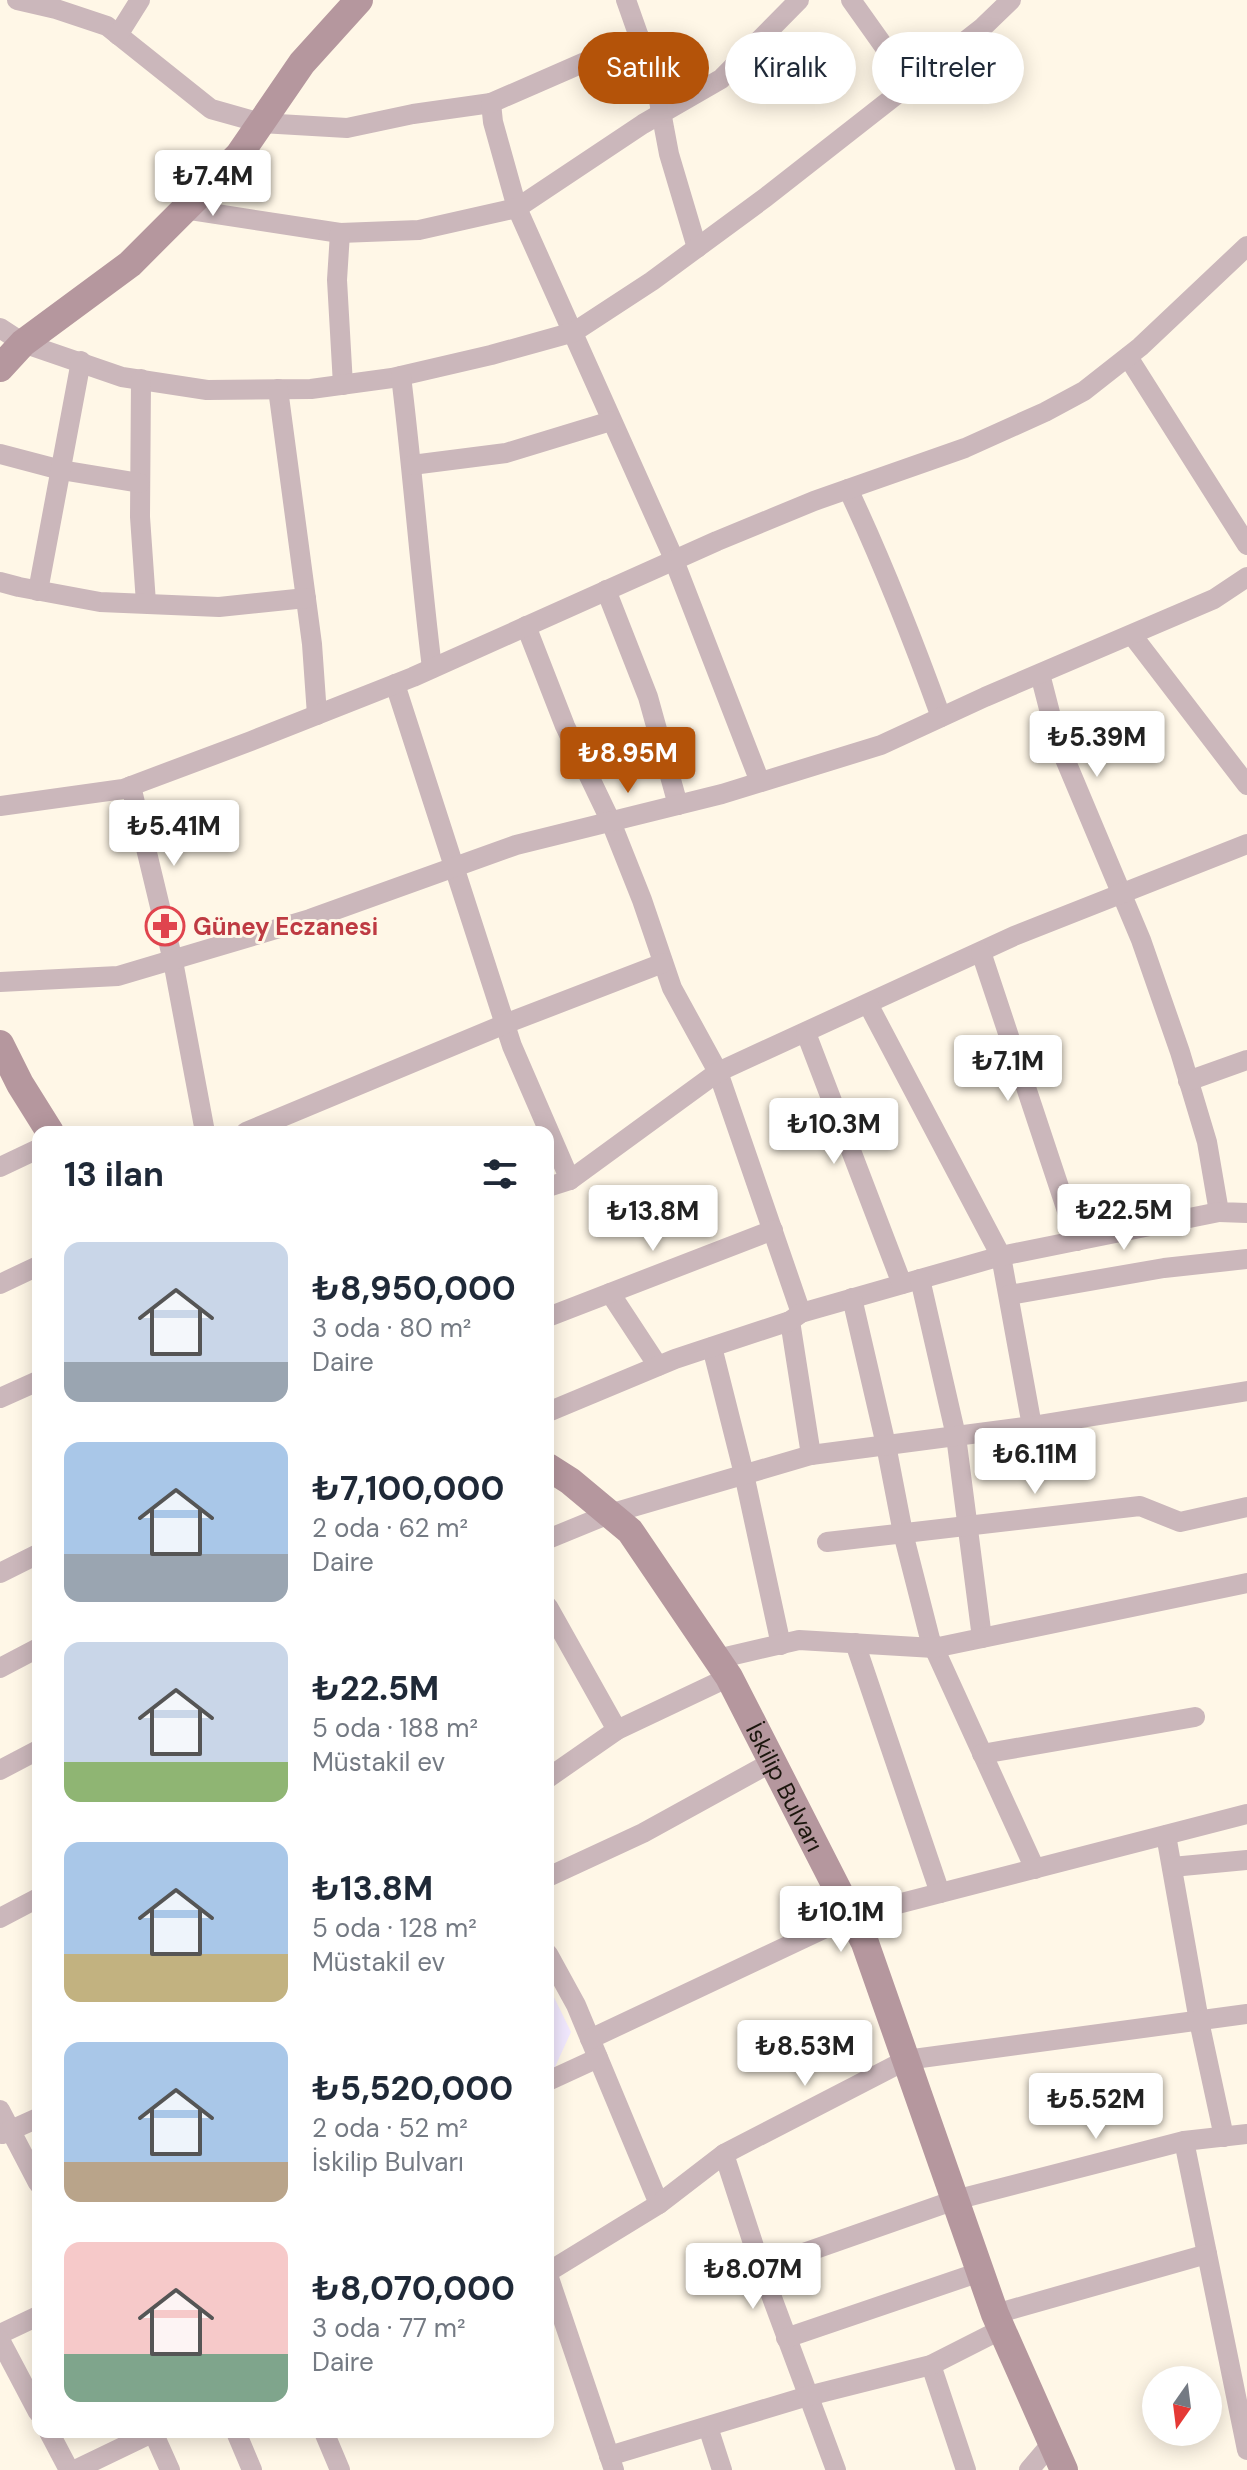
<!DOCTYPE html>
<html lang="tr">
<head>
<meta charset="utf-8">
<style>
  body { margin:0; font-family:"DM Sans",sans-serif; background:#f6f6f7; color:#1f2937; height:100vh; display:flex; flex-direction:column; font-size:30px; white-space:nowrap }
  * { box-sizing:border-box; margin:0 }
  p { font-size:26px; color:#747a83 }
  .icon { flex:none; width:44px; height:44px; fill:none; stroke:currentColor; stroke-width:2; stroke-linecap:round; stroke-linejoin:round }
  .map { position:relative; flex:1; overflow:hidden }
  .panel { position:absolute; left:32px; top:1126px; width:522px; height:1312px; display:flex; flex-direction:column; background:#fff; border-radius:16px; box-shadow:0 4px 20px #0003 }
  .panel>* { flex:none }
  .guide { position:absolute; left:578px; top:32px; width:548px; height:72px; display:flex; gap:16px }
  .needle { width:52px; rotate:194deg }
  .controls { position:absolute; left:1142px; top:2366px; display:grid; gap:16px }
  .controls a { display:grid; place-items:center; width:80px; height:80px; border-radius:50%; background:#fff; box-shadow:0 4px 20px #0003; font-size:40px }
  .price { position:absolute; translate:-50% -68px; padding:0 18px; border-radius:8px; background:#fff; color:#222; font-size:26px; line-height:52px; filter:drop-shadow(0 2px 4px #0008) }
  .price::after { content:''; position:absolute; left:50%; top:48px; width:24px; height:18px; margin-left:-12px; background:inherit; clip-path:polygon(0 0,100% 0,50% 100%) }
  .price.current { background:#b45309; color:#fff }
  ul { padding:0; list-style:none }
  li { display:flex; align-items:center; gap:24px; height:200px; padding:0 32px }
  li span { display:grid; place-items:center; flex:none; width:224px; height:160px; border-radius:16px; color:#555 }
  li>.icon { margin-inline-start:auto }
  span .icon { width:96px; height:96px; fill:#fffc; stroke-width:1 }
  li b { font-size:34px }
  h2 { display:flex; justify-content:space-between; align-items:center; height:96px; padding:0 32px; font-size:34px }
  .pill { padding:0 28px; border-radius:36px; background:#fff; box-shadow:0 4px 20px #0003; font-size:28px; line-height:72px }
  .pill.current { background:#b45309; color:#fff }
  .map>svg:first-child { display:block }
  .education { fill:#f2e9ff }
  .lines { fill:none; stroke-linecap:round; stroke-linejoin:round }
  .minor { stroke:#cbb7bb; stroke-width:20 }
  .secondary { stroke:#b5979e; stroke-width:28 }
  .labels { text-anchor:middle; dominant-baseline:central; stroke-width:6; stroke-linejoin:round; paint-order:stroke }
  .health-label { font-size:24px; font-weight:bold; fill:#be3a42; stroke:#fff7e7; text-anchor:start }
  .street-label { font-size:24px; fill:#1b160d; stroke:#fff7e7 }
</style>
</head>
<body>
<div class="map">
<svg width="1247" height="2470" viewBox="0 0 1247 2470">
  <rect width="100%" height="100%" fill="#fff7e7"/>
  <!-- education -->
  <polygon class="education" points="548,1985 571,2032 555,2067 548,2070"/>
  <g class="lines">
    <!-- minor -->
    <g class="minor">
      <polyline points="17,0 56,9 107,26 211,109 261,123 347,128 413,114 491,103 493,122 517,208 670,550 760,782"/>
      <polyline points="626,0 656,85 669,154 697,248"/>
      <polyline points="851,0 910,83"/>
      <polyline points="118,35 140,0"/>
      <polyline points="491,103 640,38"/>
      <polyline points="184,209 340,233 419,230 517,208 643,124 721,79 799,0"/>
      <polyline points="340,233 337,280 343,385"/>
      <polyline points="0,328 23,343 122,377 207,390 311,389 392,378 491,355 574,332 652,281 766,197 983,27 1011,0"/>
      <polyline points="1128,357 1247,545"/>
      <path d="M401 376C413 473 420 571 432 668"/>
      <polyline points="141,379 140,517 146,603"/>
      <polyline points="278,389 312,644 317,715"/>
      <polyline points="0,454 61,470 140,483"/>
      <polyline points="412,465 506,453 611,421"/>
      <path d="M848 489C883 563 913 640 941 717"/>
      <polyline points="0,582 19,587 100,602 219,607 306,598"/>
      <polyline points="606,590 648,697 678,805"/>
      <polyline points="38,591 81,361"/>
      <polyline points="526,626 565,726 611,822 642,900 672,988 718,1072 801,1313 1001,1256 1032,1426 1247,1391"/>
      <polyline points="1132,635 1247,785"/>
      <polyline points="1040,674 1057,740 1141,940 1180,1052 1207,1142 1219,1212 1247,1213"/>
      <polyline points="395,684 512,1046 570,1180 718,1072 1014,936 1247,844"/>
      <polyline points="131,786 173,961 205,1132"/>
      <polyline points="0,806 123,789 251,741 413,677 717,541 814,501 965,448 1045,412 1084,391 1140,347 1247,246"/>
      <polyline points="981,952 1077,1241"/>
      <polyline points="0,982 118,976 310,919 516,845 722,794 881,745 985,697 1214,599 1247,577"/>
      <polyline points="868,1004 1001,1256 1219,1212"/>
      <polyline points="806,1033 902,1284"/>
      <polyline points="1188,1081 1247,1060"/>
      <polyline points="246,1132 505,1024 663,963"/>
      <polyline points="0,1167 38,1149"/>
      <polyline points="548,1187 570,1180"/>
      <polyline points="920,1279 956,1436 982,1638"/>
      <polyline points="0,1284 38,1266"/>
      <polyline points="610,1293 658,1366"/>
      <polyline points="1009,1295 1164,1268 1247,1259"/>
      <polyline points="852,1298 886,1445 903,1533 930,1639 1035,1869"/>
      <polyline points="548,1317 773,1230"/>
      <polyline points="790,1321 811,1455"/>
      <polyline points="712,1347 744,1474 781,1645"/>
      <polyline points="0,1398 38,1381"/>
      <polyline points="548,1412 675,1359 790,1321 801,1313"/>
      <polyline points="548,1539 609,1514 811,1455 1032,1426"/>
      <polyline points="827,1542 1140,1506 1180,1522 1247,1507"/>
      <polyline points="0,1573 38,1554"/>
      <polyline points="548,1607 617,1730"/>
      <polyline points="855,1643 940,1893"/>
      <polyline points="717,1659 799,1640 934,1648 1247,1583"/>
      <polyline points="0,1668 38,1648"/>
      <polyline points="982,1754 1195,1717"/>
      <polyline points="0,1770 38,1750"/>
      <polyline points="548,1778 617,1730 729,1677"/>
      <polyline points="1166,1835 1199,2021 1224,2137"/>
      <polyline points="1172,1867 1247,1860"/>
      <polyline points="548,1877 643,1833 772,1762"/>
      <polyline points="0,1918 38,1898"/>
      <polyline points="548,1954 576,2005 659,2204 548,2272"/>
      <polyline points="590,2039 851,1916 1247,1814"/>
      <polyline points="548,2081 598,2058"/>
      <polyline points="0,2110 38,2183"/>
      <polyline points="2,2134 38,2118"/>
      <polyline points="1184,2141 1247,2450"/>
      <polyline points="724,2154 906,2060 1247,2014"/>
      <polyline points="659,2204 724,2154 761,2268 836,2470"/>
      <polyline points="761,2268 955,2200 1184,2141 1247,2134"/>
      <polyline points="548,2275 614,2470"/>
      <polyline points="995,2314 1207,2254"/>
      <polyline points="0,2334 38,2316"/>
      <polyline points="786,2338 980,2272"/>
      <polyline points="0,2340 38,2412"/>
      <polyline points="931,2365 966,2470"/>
      <polyline points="708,2427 722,2470"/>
      <polyline points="49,2432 69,2470"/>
      <polyline points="153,2432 170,2470"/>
      <polyline points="236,2432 252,2470"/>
      <polyline points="324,2432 340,2470"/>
      <polyline points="609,2456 808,2396 931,2365 1002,2329"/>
      <polyline points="75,2470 154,2432"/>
      <polyline points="1029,2470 1052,2443"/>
    </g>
    <!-- secondary -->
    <g class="secondary">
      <polyline points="0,368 23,343 130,264 239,155 302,63 359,0"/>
      <polyline points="0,1044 20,1084 50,1132"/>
      <path id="s1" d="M548 1467 570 1481 630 1531 729 1677 865 1943 995 2314 1064 2470"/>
    </g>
  </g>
  <!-- icons -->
  <defs>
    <g id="pharmacy-ring" transform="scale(2)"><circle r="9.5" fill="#fff7e7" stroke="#e0444e" stroke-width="1.5"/><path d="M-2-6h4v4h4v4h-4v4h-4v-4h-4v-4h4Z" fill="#e0444e"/></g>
  </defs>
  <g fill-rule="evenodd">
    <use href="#pharmacy-ring" x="165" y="926"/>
  </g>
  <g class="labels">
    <!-- health labels -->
    <g class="health-label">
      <text x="193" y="926">Güney Eczanesi</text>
    </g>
    <!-- street labels -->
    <g class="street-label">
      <text stroke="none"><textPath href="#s1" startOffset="404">İskilip Bulvarı</textPath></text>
    </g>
  </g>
</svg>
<div class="controls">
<a><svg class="needle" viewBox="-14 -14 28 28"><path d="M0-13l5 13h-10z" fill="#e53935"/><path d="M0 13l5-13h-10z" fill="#747a83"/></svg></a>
</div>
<b class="price" style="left:213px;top:218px">₺7.4M</b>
<b class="price" style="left:1097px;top:779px">₺5.39M</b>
<b class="price current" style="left:628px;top:795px">₺8.95M</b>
<b class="price" style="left:174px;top:868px">₺5.41M</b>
<b class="price" style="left:1008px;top:1103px">₺7.1M</b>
<b class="price" style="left:834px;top:1166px">₺10.3M</b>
<b class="price" style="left:1124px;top:1252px">₺22.5M</b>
<b class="price" style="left:653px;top:1253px">₺13.8M</b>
<b class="price" style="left:1035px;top:1496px">₺6.11M</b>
<b class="price" style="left:841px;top:1954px">₺10.1M</b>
<b class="price" style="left:805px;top:2088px">₺8.53M</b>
<b class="price" style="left:1096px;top:2141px">₺5.52M</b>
<b class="price" style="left:753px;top:2311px">₺8.07M</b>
<div class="guide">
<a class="pill current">Satılık</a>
<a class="pill">Kiralık</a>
<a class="pill">Filtreler</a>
</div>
<section class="panel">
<h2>13 ilan<svg class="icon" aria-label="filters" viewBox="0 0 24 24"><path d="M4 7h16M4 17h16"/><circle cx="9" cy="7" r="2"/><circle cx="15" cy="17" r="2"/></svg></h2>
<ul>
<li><span style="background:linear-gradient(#c9d6e8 75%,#9aa5b1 0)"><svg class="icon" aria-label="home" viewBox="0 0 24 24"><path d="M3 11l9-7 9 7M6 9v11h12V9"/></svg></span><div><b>₺8,950,000</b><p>3 oda · 80 m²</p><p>Daire</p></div></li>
<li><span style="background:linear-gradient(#a9c7e8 70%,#9aa5b1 0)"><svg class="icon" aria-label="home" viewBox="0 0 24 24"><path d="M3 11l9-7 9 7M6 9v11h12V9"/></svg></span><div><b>₺7,100,000</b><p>2 oda · 62 m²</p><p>Daire</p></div></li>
<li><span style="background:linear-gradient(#c9d6e8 75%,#8fb573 0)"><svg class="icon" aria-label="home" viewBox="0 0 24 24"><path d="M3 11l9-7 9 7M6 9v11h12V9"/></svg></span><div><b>₺22.5M</b><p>5 oda · 188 m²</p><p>Müstakil ev</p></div></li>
<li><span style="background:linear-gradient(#a9c7e8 70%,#c2b280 0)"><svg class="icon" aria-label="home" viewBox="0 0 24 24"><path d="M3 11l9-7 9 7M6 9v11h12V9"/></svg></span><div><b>₺13.8M</b><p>5 oda · 128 m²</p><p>Müstakil ev</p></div></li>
<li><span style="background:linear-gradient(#a9c7e8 75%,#b9a48a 0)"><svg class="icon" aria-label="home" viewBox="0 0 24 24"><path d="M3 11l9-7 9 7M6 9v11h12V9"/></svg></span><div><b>₺5,520,000</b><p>2 oda · 52 m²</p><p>İskilip Bulvarı</p></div></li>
<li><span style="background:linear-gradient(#f6c9c9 70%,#7fa58c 0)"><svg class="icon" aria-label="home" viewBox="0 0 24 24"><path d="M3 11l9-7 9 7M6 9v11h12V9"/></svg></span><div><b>₺8,070,000</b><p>3 oda · 77 m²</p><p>Daire</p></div></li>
</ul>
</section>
</div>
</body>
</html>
